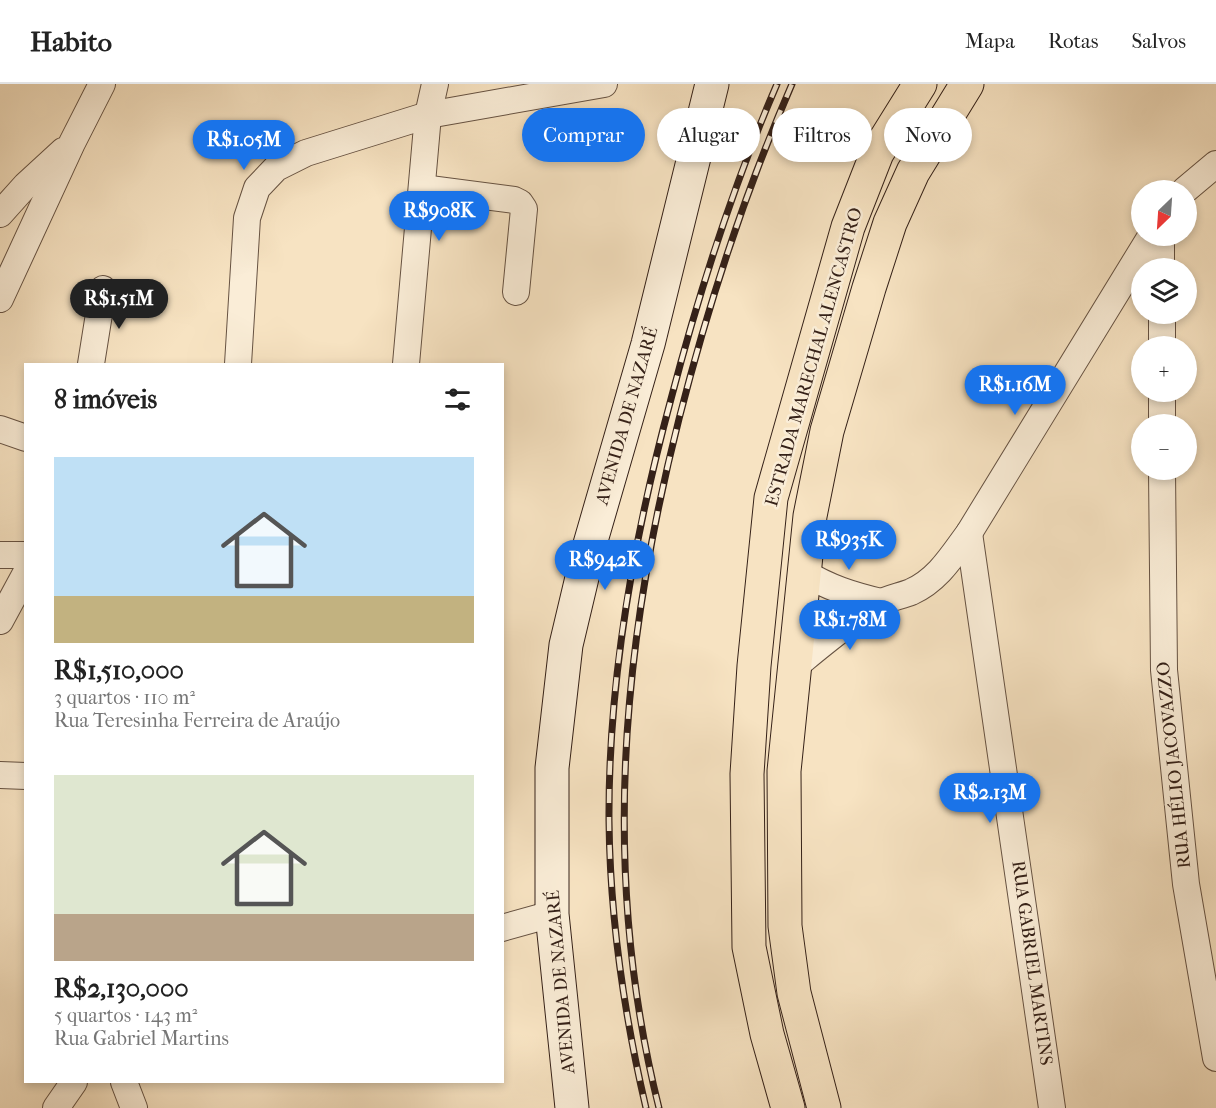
<!DOCTYPE html>
<html lang="pt">
<head>
<meta charset="utf-8">
<style>
  body { margin:0; font-family:"IM FELL French Canon",serif; background:#f6f6f6; color:#222; height:100vh; display:flex; flex-direction:column; font-size:22px; white-space:nowrap }
  * { box-sizing:border-box; margin:0 }
  p { font-size:20px; color:#767676 }
  .icon { flex:none; width:33px; height:33px; fill:none; stroke:currentColor; stroke-width:2; stroke-linecap:round; stroke-linejoin:round }
  .map { position:relative; flex:1; overflow:hidden }
  .side { position:absolute; left:24px; top:279px; width:480px; height:720px; display:flex; flex-direction:column; background:#fff; border-radius:0px; box-shadow:0 3px 9px #0003 }
  .side>* { flex:none }
  .banner { position:absolute; left:522px; top:24px; width:570px; height:54px; display:flex; gap:12px }
  .needle { width:39px; rotate:205deg }
  .fabs { position:absolute; left:1131px; top:96px; display:grid; gap:12px }
  .fabs a { display:grid; place-items:center; width:66px; height:66px; border-radius:50%; background:#fff; box-shadow:0 3px 9px #0003; font-size:30px }
  .price { position:absolute; translate:-50% -51px; padding:0 14px; border-radius:21px; background:#1a73e8; color:#fff; font-size:20px; line-height:39px; filter:drop-shadow(0 2px 3px #0008) }
  .price::after { content:''; position:absolute; left:50%; top:36px; width:18px; height:14px; margin-left:-9px; background:inherit; clip-path:polygon(0 0,100% 0,50% 100%) }
  .price.selected { background:#222; color:#fff }
  ul { padding:0; list-style:none }
  li { display:grid; align-content:center; gap:12px; height:318px; padding:0 30px }
  li span { display:grid; place-items:center; height:186px; border-radius:0px; color:#555 }
  li>.icon { margin-inline-start:auto }
  span .icon { width:108px; height:108px; fill:#fffc; stroke-width:1 }
  li b { font-size:26px }
  h2 { display:flex; justify-content:space-between; align-items:center; height:72px; padding:0 30px; font-size:26px }
  .tag { padding:0 21px; border-radius:27px; background:#fff; box-shadow:0 3px 9px #0003; font-size:21px; line-height:54px }
  .tag.selected { background:#1a73e8; color:#fff }
  header { display:flex; align-items:center; gap:36px; box-sizing:border-box; height:84px; padding:0 30px; background:#fff; border-bottom:2px solid #e0e0e0 }
  header strong { font-size:28px }
  nav { display:flex; gap:33px; margin-inline-start:auto; font-size:21px }
  .map>svg:first-child { display:block }
  .lines { fill:none; stroke-linecap:round; stroke-linejoin:round }
  .minor-casing { stroke:#665242; stroke-width:28 }
  .secondary-casing { stroke:#352118; stroke-width:35 }
  .primary-casing { stroke:#352118; stroke-width:35 }
  .minor { stroke:#faedd7; stroke-width:26 }
  .secondary { stroke:#faedd7; stroke-width:33 }
  .primary { stroke:#f7e3c2; stroke-width:33 }
  .rail-casing { stroke:#352118; stroke-width:7 }
  .rail { stroke:#faedd7; stroke-width:4.5; stroke-dasharray:14; stroke-linecap:butt }
  .labels { text-anchor:middle; dominant-baseline:central; stroke-width:5; stroke-linejoin:round; paint-order:stroke }
  .street-label { font-size:18px; fill:#352118; stroke:#faedd7 }
</style>
</head>
<body>
<header>
<strong>Habito</strong>
<nav><a>Mapa</a><a>Rotas</a><a>Salvos</a></nav>
</header>
<div class="map">
<svg width="1216" height="1024" viewBox="0 0 1216 1024">
  <rect width="100%" height="100%" fill="#f7e3c2"/>
  <filter id="stains"><feTurbulence type="fractalNoise" baseFrequency=".00333" numOctaves="4"/><feColorMatrix values="0 0 0 0 .2 0 0 0 0 .09 0 0 0 0 .02 0 0 0 .5 -.17"/></filter>
  <radialGradient id="worn" r=".72"><stop offset=".6" stop-color="#630" stop-opacity="0"/><stop offset="1" stop-color="#630" stop-opacity=".3"/></radialGradient>
  <g class="lines">
    <!-- minor casing -->
    <g class="minor-casing">
      <g id="minor">
        <polyline points="422,104 514,116 520,119 524,125 516,208"/>
        <polyline points="1185,106 1216,80"/>
        <polyline points="0,130 26,101 63,67"/>
        <polyline points="1161,152 1161,184"/>
        <polyline points="0,215 72,59 102,0"/>
        <polyline points="1162,230 1162,262"/>
        <polyline points="91,280 103,205"/>
        <polyline points="238,280 247,134 257,104 276,84 306,69 428,31 604,0"/>
        <polyline points="406,280 428,31 435,0"/>
        <polyline points="1162,308 1162,340"/>
        <polyline points="0,345 26,354"/>
        <polyline points="1162,386 1164,586 1186,800 1216,974"/>
        <polyline points="969,449 1052,1024"/>
        <polyline points="0,471 26,471"/>
        <path d="M803 488C829 504 852 511 881 518"/>
        <polyline points="0,537 26,489"/>
        <path d="M794 583C821 561 849 537 880 519 889 514 901 512 911 508 938 496 952 472 969 449L1151 152"/>
        <polyline points="0,691 26,692"/>
        <polyline points="502,844 552,830"/>
        <polyline points="124,998 134,1024"/>
        <polyline points="56,1024 74,998"/>
      </g>
    </g>
    <!-- secondary casing -->
    <g class="secondary-casing">
      <polyline id="secondary" points="572,1024 552,830 552,684 566,561 590,460 648,260 712,0"/>
    </g>
    <!-- primary casing -->
    <g class="primary-casing">
      <g id="primary">
        <polyline points="788,1024 767,950 749,863 747,690 754,582 771,414 848,143 877,69 920,0"/>
        <polyline points="824,1024 794,909 785,842 784,687 810,432 827,347 869,204 890,139 913,88 967,0"/>
      </g>
    </g>
    <!-- minor -->
    <use href="#minor" class="minor"/>
    <!-- secondary -->
    <use href="#secondary" class="secondary"/>
    <!-- primary -->
    <use href="#primary" class="primary"/>
    <!-- rail casing -->
    <g class="rail-casing">
      <g id="rail">
        <path d="M646 1024C624 930 610 833 609 737 608 594 634 452 671 315 699 208 733 102 777 0"/>
        <path d="M659 1024C601 793 621 564 679 335 708 221 745 108 792 0"/>
      </g>
    </g>
    <!-- rail -->
    <use href="#rail" class="rail"/>
  </g>
  <g class="labels">
    <!-- street labels -->
    <g class="street-label">
      <text transform="translate(814 273) rotate(-74)">ESTRADA MARECHAL ALENCASTRO</text>
      <text transform="translate(627 332) rotate(-74)">AVENIDA DE NAZARÉ</text>
      <text transform="translate(1174 681) rotate(-96)">RUA HÉLIO JACOVAZZO</text>
      <text transform="translate(1032 879) rotate(82)">RUA GABRIEL MARTINS</text>
      <text transform="translate(561 898) rotate(-95)">AVENIDA DE NAZARÉ</text>
    </g>
  </g>
  <rect width="100%" height="100%" filter="url(#stains)"/>
  <rect width="100%" height="100%" fill="url(#worn)"/>
</svg>
<div class="fabs">
<a><svg class="needle" viewBox="-14 -14 28 28"><path d="M0-13l5 13h-10z" fill="#e53935"/><path d="M0 13l5-13h-10z" fill="#767676"/></svg></a>
<a><svg class="icon" aria-label="layers" viewBox="0 0 24 24"><path d="M12 4l9 5-9 5-9-5zM3 14l9 5 9-5"/></svg></a>
<a>+</a>
<a>−</a>
</div>
<b class="price" style="left:244px;top:87px">R$1.05M</b>
<b class="price" style="left:439px;top:158px">R$908K</b>
<b class="price selected" style="left:119px;top:246px">R$1.51M</b>
<b class="price" style="left:1015px;top:332px">R$1.16M</b>
<b class="price" style="left:849px;top:487px">R$935K</b>
<b class="price" style="left:605px;top:507px">R$942K</b>
<b class="price" style="left:850px;top:567px">R$1.78M</b>
<b class="price" style="left:990px;top:740px">R$2.13M</b>
<div class="banner">
<a class="tag selected">Comprar</a>
<a class="tag">Alugar</a>
<a class="tag">Filtros</a>
<a class="tag">Novo</a>
</div>
<section class="side">
<h2>8 imóveis<svg class="icon" aria-label="filters" viewBox="0 0 24 24"><path d="M4 7h16M4 17h16"/><circle cx="9" cy="7" r="2"/><circle cx="15" cy="17" r="2"/></svg></h2>
<ul>
<li><span style="background:linear-gradient(#bfe0f5 75%,#c2b280 0)"><svg class="icon" aria-label="home" viewBox="0 0 24 24"><path d="M3 11l9-7 9 7M6 9v11h12V9"/></svg></span><div><b>R$1,510,000</b><p>3 quartos · 110 m²</p><p>Rua Teresinha Ferreira de Araújo</p></div></li>
<li><span style="background:linear-gradient(#dfe7d0 75%,#b9a48a 0)"><svg class="icon" aria-label="home" viewBox="0 0 24 24"><path d="M3 11l9-7 9 7M6 9v11h12V9"/></svg></span><div><b>R$2,130,000</b><p>5 quartos · 143 m²</p><p>Rua Gabriel Martins</p></div></li>
</ul>
</section>
</div>
</body>
</html>
